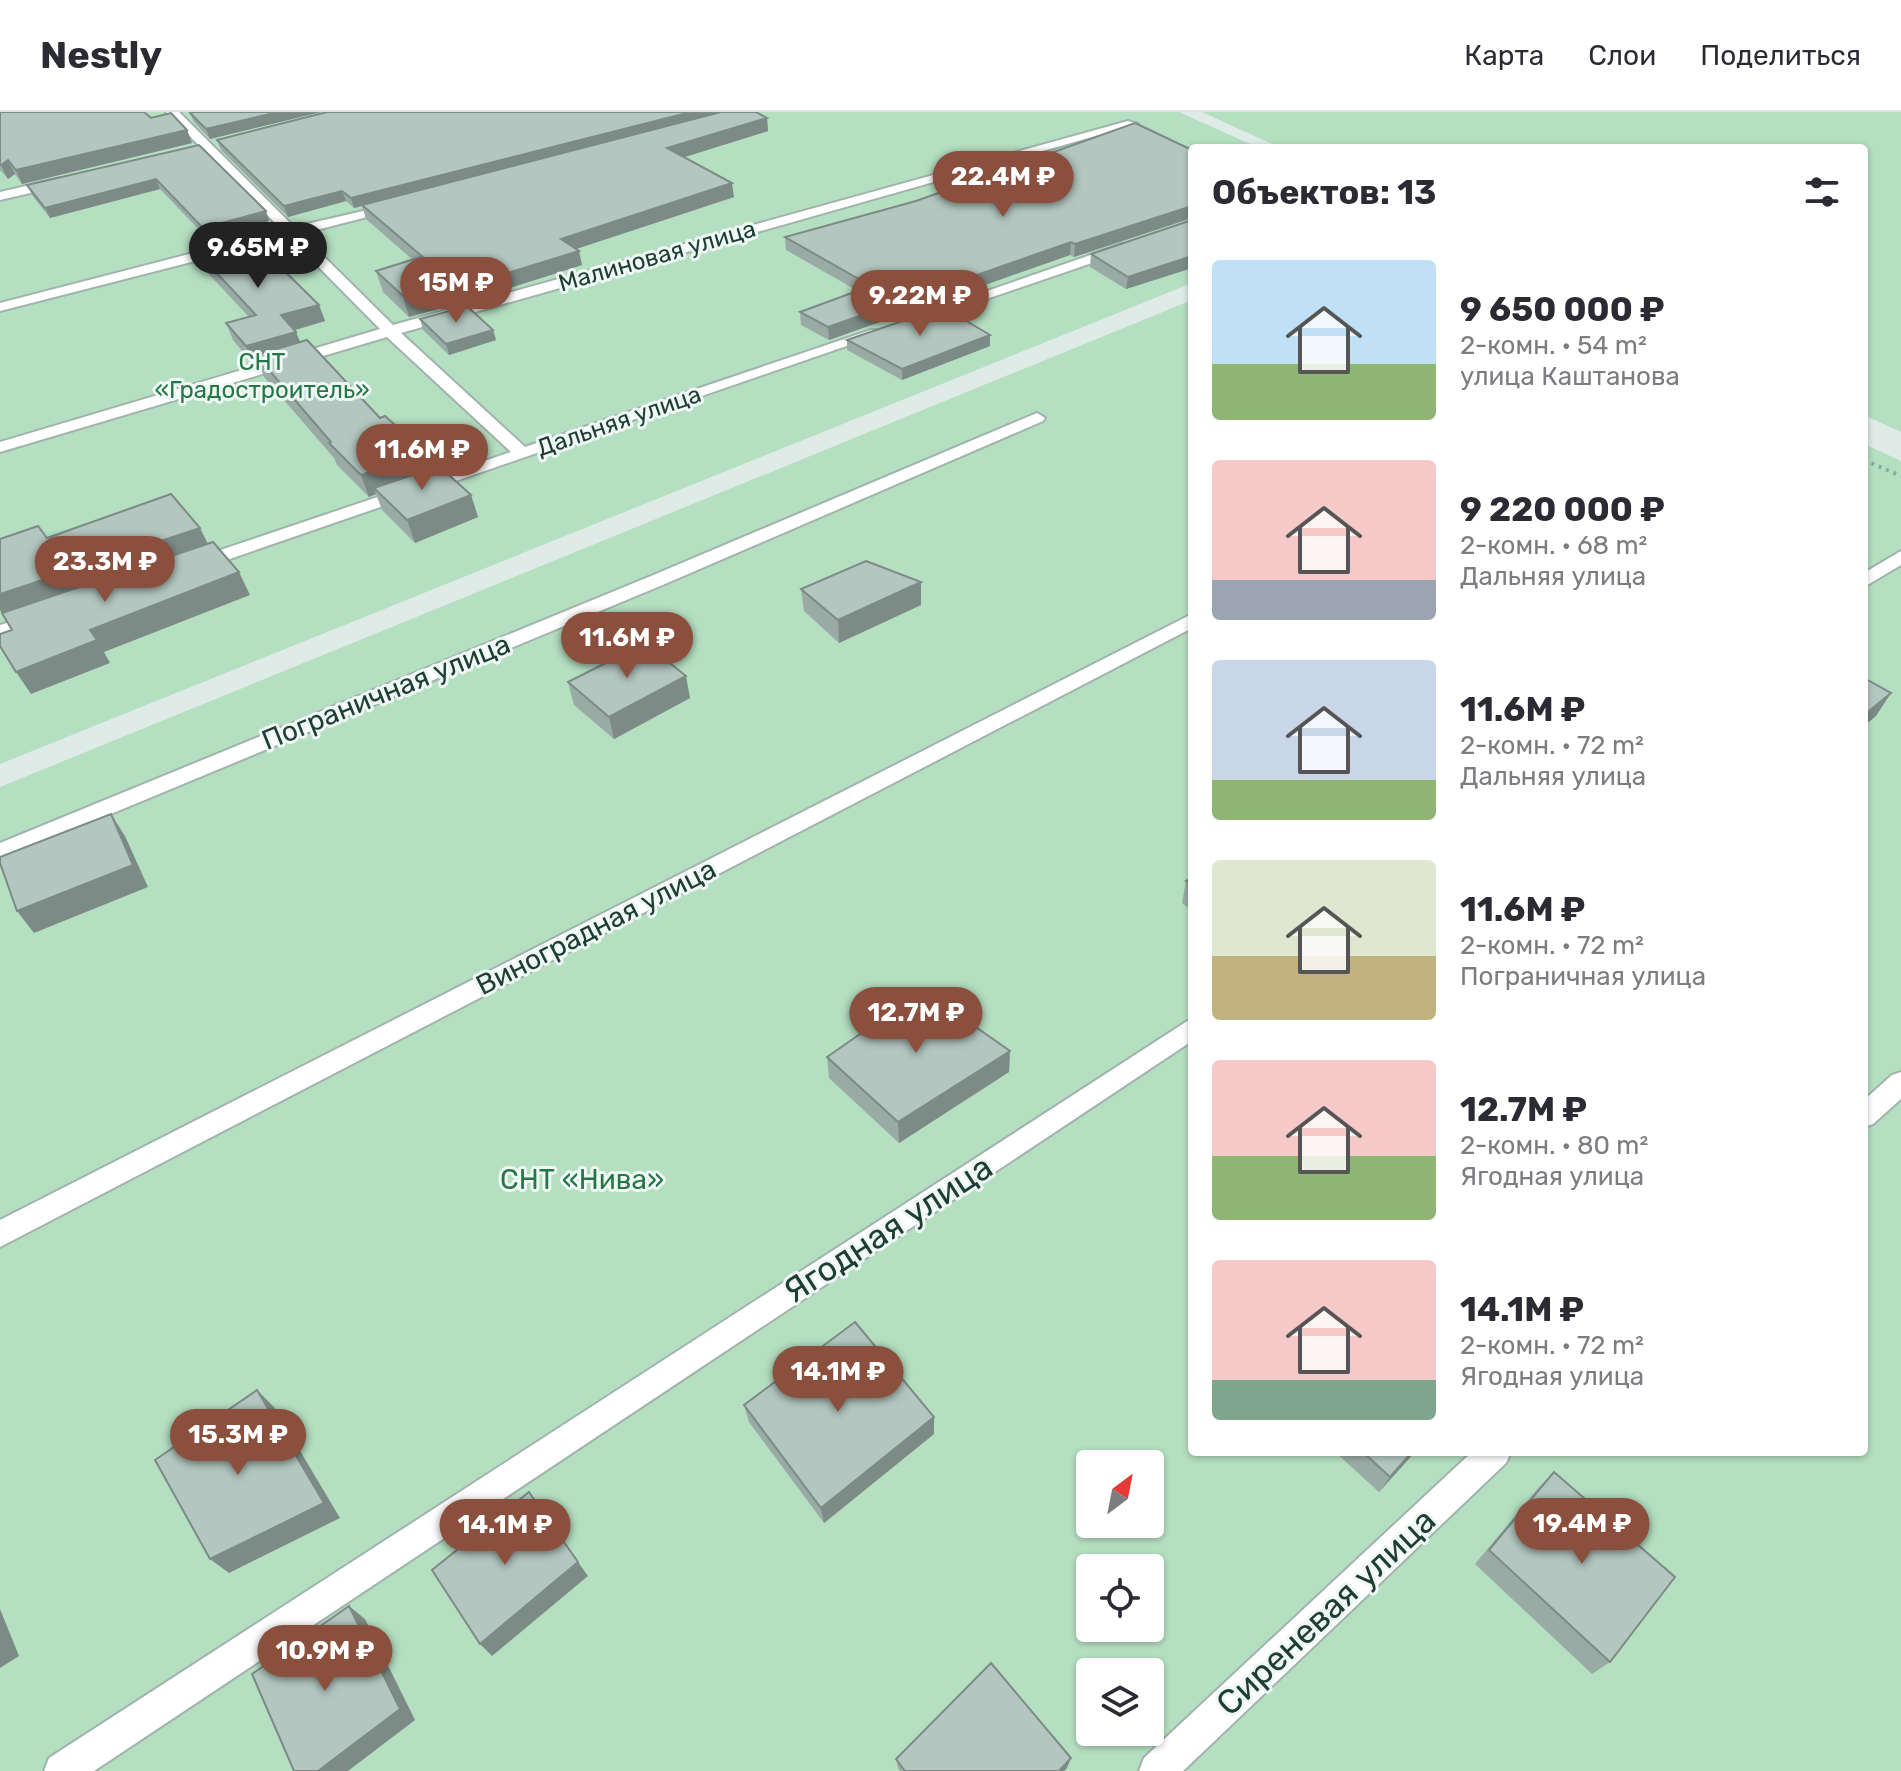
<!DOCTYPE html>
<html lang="ru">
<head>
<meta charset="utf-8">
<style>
  body { margin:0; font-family:Rubik,sans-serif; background:#f2f2f3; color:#2b2b33; height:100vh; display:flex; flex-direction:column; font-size:30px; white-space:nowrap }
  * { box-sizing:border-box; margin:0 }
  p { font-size:26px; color:#7c7c81 }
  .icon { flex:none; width:44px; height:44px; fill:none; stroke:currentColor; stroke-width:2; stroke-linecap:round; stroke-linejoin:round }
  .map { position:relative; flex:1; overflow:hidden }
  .details { position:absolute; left:1188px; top:32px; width:680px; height:1312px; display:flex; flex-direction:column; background:#fff; border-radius:8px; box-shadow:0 2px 6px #0004 }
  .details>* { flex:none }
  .needle { width:52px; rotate:32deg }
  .controls { position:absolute; left:1076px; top:1338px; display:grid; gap:16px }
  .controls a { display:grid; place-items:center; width:88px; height:88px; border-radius:8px; background:#fff; box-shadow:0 2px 6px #0004; font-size:40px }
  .price { position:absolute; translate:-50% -68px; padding:0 18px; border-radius:28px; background:#8a4f3d; color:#fff; font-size:26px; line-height:52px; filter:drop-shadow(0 2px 4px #0008) }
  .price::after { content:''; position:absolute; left:50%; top:48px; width:24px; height:18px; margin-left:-12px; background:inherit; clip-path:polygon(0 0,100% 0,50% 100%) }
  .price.selected { background:#222; color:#fff }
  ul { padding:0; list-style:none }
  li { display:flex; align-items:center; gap:24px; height:200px; padding:0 24px }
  li span { display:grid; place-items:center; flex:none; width:224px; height:160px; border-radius:8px; color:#555 }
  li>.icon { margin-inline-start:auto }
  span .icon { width:96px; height:96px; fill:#fffc; stroke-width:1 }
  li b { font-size:34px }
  h2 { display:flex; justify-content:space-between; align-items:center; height:96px; padding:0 24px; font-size:34px }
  header { display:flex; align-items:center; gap:48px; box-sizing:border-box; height:112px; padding:0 40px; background:#fff; border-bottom:2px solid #e1e1e2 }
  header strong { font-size:38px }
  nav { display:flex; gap:44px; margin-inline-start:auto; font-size:28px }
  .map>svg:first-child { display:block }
  .green { fill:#b5dfc1; fill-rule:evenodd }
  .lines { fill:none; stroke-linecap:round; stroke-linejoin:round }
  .street-casing { stroke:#a1b3ad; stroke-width:4 }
  .path { stroke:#7cb2a3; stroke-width:4; stroke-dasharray:3 5; stroke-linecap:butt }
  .street { fill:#fff; fill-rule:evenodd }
  .wall { fill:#9aaaa4 }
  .shaded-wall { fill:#7d8b86 }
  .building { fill:#b3c6bf; stroke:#7d8b86; stroke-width:2 }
  .labels { text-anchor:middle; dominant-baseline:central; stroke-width:6; stroke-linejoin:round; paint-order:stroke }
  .far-street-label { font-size:24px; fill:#1e3d35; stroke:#eff8f4 }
  .far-park-label { font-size:24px; fill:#257747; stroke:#eff8f4 }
  .street-label { font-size:28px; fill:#1e3d35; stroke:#eff8f4 }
  .park-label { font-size:28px; fill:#257747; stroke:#eff8f4 }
  .near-street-label { font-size:34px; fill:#1e3d35; stroke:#eff8f4 }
</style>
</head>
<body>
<header>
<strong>Nestly</strong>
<nav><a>Карта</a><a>Слои</a><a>Поделиться</a></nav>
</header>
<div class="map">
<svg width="1901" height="1659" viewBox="0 0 1901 1659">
  <rect width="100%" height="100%" fill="#deebe6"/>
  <!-- green -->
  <g class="green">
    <polygon points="0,0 1179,0 1259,36 1192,36 1192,171 0,652"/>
    <polygon points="1202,0 1901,0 1901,320 1864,303 1864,36 1281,36"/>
    <path d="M1192 188V1340H1864V332L1901 349V1659H0V675ZM1090 1352H1150V1412H1090ZM1090 1456H1150V1516H1090ZM1090 1560H1150V1620H1090Z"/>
  </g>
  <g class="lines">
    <!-- street casing -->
    <g class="street-casing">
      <g id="street">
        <polygon points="166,0 179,0 294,115 402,90 402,96 301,122 393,213 1128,9 1138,12 401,221 525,335 871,218 881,218 884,221 195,459 188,457 186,453 188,449 511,340 387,225 0,340 0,330 380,217 289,125 0,199 0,191 282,118"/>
        <polygon points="60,66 65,67 65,73 0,88 0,80"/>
        <polygon points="1122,132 1127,133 1127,139 919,210 914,211 907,207"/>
        <polygon points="1037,301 1045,306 1043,309 665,472 0,748 0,731 651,464"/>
        <polygon points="1901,439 1901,453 1864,475 1864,461"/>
        <polygon points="39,501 49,507 46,511 0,526 0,513"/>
        <polygon points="1192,502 1192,516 0,1135 0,1108"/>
        <polygon points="1192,906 1192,929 94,1659 44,1659 49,1646"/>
        <polygon points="1901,960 1901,987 1873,1012 1864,1015 1864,988 1892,963"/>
        <polygon points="1472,1340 1511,1340 1506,1351 1183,1659 1139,1659 1144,1646"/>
      </g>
    </g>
    <!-- path -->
    <polyline class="path" points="1864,348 1901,364"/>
    <!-- street -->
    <use href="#street" class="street"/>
  </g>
  <!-- wall -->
  <g class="wall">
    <polygon points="0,0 151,6 187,18 192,31 22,72 15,62 8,67 0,58"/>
    <polygon points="194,0 321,0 210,27 194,10 190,1"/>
    <polygon points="767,6 768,19 684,45 734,85 576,137 582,153 462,191 453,183 456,192 409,205 383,180 376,159 413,148 366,107 362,94 354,96 346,89 288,105 221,38 217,28"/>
    <polygon points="199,33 266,99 269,109 207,126 160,77 50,106 32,83 27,73"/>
    <polygon points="1192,38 1192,106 1074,145 1070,143 829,228 801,213 800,200 858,179 786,138 785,125"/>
    <polygon points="1192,108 1192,156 1126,177 1090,155 1091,142"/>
    <polygon points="197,140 319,193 325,209 295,218 300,230 380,306 426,341 431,357 471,383 478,405 415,431 382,398 376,382 369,385 337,353 334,346 264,265 259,250 253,252 233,228 226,211 249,205 204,157"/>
    <polygon points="420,207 493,218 496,228 449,243 423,218"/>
    <polygon points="847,228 990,234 902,268 847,238"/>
    <polygon points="921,470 921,493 839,531 804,499 801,477"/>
    <polygon points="568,570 690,586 614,627 574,593"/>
    <polygon points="1192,765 1192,799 1182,791 1186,769"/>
    <polygon points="1010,939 1009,960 899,1031 829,966 827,945"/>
    <polygon points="744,1293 934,1322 824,1411 749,1310"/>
    <polygon points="1335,1340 1415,1340 1379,1380"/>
    <polygon points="1554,1360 1610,1550 1592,1562 1475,1452 1539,1375"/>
    <polygon points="896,1647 1067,1656 1064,1659 900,1659 898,1656"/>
  </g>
  <!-- shaded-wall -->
  <g class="shaded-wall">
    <polygon points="278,0 321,0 210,27 206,17"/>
    <polygon points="691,0 729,0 354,96 351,86"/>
    <polygon points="767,6 768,19 669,50 667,36"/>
    <polygon points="187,18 192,31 22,72 16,58"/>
    <polygon points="8,48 15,62 8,67 1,53"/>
    <polygon points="156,67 160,77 50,106 45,96"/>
    <polygon points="732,71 734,85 564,141 561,127"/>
    <polygon points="342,79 346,89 288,105 284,94"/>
    <polygon points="1192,94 1192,106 1074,145 1075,132"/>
    <polygon points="266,99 269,109 207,126 203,116"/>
    <polygon points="1071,130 1070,143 829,228 828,215"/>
    <polygon points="579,139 582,153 462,191 459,176"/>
    <polygon points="1192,144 1192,156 1126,177 1128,165"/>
    <polygon points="450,172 456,192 409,205 403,184"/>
    <polygon points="319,193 325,209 288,220 281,203"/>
    <polygon points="493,218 496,228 449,243 446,232"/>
    <polygon points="296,220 303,237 256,243 259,250 253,252 246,234"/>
    <polygon points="990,223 990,234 902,268 902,257"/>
    <polygon points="426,341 433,363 374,376 376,382 369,385 361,363"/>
    <polygon points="471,383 478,405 415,431 407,408"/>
    <polygon points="200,416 211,438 6,508 0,498 0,482"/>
    <polygon points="239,460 250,483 104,540 110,551 31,582 16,560 90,518"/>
    <polygon points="921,470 921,493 839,531 838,508"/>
    <polygon points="686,564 690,586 614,627 609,605"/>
    <polygon points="1891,581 1876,604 1864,614 1864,603"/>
    <polygon points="111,702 125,724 148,775 34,821 17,799"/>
    <polygon points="1010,939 1009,960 899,1031 898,1010"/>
    <polygon points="257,1278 274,1295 340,1406 229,1461 210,1447"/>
    <polygon points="934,1305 934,1322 824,1411 821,1396"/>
    <polygon points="1412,1340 1415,1340 1379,1380 1390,1365"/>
    <polygon points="578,1450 588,1464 492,1544 480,1532"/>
    <polygon points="349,1494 365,1507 415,1608 348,1659 318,1659"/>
    <polygon points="0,1497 19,1544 0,1556"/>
    <polygon points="1071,1646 1067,1656 1064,1659 1059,1659"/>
  </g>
  <!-- building -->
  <g class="building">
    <polygon points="0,0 144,0 151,6 171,1 187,18 16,58 8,48 1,53 0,52"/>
    <polygon points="194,0 278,0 206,17 190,1"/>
    <polygon points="327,0 691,0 351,86 342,79 284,94 217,28"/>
    <polygon points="721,0 756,0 767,6 667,36 732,71 561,127 579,139 459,176 362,93"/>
    <polygon points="1135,11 1192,38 1192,94 1075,132 1071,130 828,215 800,200 871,174 785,125 916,89"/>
    <polygon points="199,33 266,99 203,116 156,67 45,96 27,73"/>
    <polygon points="1192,108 1192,144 1128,165 1091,142"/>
    <polygon points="251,126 319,193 281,203 296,220 246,234 226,211 256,203 197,140"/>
    <polygon points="421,145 450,172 403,184 376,159"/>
    <polygon points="467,194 493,218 446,232 420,207"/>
    <polygon points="943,195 990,223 902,257 847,228"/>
    <polygon points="307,228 380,306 385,304 426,341 361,363 329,331 331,330 256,243"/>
    <polygon points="439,354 471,383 407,408 374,376"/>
    <polygon points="171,382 200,416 0,482 0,427 38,414 47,426"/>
    <polygon points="213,430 239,460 90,518 97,528 16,560 0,534 0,522 12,518 2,501"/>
    <polygon points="866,449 921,470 838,508 801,477"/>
    <polygon points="645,531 686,564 609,605 568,570"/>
    <polygon points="1864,566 1891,581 1864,603"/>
    <polygon points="111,702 133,753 17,799 0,751 0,745"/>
    <polygon points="1192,765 1192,773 1186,769"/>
    <polygon points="923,878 1010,939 898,1010 827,945"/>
    <polygon points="855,1210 934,1305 821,1396 744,1293"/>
    <polygon points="257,1278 324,1391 210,1447 155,1348"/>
    <polygon points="1363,1340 1412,1340 1390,1365"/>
    <polygon points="1554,1360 1675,1465 1610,1550 1489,1438"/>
    <polygon points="529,1380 578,1450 480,1532 432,1458"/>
    <polygon points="349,1494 400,1597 318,1659 294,1659 252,1562"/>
    <polygon points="991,1551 1071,1646 1059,1659 905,1659 896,1647"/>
  </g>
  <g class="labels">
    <!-- far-street labels -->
    <g class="far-street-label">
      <text transform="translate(657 144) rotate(-16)">Малиновая улица</text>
      <text transform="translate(619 309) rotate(-19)">Дальняя улица</text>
    </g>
    <!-- far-park labels -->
    <g class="far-park-label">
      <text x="262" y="250">СНТ<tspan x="262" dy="28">«Градостроитель»</tspan></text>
    </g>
    <!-- street labels -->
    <g class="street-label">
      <text transform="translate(386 580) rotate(-22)">Пограничная улица</text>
      <text transform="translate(596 815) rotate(-27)">Виноградная улица</text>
    </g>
    <!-- park labels -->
    <g class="park-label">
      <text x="582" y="1067">СНТ «Нива»</text>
    </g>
    <!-- near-street labels -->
    <g class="near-street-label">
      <text transform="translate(888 1117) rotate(-33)">Ягодная улица</text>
      <text transform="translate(1326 1500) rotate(-43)">Сиреневая улица</text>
    </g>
  </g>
</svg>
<div class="controls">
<a><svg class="needle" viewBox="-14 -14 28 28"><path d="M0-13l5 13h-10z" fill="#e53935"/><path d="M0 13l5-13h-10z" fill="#7c7c81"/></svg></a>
<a><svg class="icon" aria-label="locate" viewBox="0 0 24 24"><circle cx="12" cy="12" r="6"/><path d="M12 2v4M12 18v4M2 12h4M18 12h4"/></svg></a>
<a><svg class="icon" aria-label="layers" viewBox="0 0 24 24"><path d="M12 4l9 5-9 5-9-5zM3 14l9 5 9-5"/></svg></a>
</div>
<b class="price" style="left:1003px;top:107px">22.4M ₽</b>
<b class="price selected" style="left:258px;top:178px">9.65M ₽</b>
<b class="price" style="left:456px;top:213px">15M ₽</b>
<b class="price" style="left:920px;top:226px">9.22M ₽</b>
<b class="price" style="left:422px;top:380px">11.6M ₽</b>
<b class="price" style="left:105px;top:492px">23.3M ₽</b>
<b class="price" style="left:627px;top:568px">11.6M ₽</b>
<b class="price" style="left:916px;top:943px">12.7M ₽</b>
<b class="price" style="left:838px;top:1302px">14.1M ₽</b>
<b class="price" style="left:238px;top:1365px">15.3M ₽</b>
<b class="price" style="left:1582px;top:1454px">19.4M ₽</b>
<b class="price" style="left:505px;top:1455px">14.1M ₽</b>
<b class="price" style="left:325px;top:1581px">10.9M ₽</b>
<section class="details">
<h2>Объектов: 13<svg class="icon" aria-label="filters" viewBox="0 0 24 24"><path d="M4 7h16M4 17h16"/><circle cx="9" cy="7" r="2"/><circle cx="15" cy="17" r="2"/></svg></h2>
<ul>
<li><span style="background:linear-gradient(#bfe0f5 65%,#8fb573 0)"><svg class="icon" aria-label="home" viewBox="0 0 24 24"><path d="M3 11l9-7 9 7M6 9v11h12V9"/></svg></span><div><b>9 650 000 ₽</b><p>2-комн. · 54 m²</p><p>улица Каштанова</p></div></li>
<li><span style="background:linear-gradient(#f6c9c9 75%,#9aa5b1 0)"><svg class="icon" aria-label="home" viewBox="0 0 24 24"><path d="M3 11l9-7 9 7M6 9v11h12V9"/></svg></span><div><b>9 220 000 ₽</b><p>2-комн. · 68 m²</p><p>Дальняя улица</p></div></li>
<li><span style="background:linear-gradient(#c9d6e8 75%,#8fb573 0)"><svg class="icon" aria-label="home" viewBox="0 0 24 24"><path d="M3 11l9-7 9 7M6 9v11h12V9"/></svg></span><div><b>11.6M ₽</b><p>2-комн. · 72 m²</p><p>Дальняя улица</p></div></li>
<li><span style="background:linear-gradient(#dfe7d0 60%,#c2b280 0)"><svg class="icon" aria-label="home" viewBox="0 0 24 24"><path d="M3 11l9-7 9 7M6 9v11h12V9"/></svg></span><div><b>11.6M ₽</b><p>2-комн. · 72 m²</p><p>Пограничная улица</p></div></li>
<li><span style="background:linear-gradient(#f6c9c9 60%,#8fb573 0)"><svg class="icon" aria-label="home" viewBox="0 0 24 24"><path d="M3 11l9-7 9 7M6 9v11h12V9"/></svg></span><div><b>12.7M ₽</b><p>2-комн. · 80 m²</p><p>Ягодная улица</p></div></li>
<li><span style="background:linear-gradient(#f6c9c9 75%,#7fa58c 0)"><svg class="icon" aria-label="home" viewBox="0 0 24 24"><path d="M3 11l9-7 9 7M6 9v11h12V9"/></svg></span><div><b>14.1M ₽</b><p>2-комн. · 72 m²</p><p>Ягодная улица</p></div></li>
</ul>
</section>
</div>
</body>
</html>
